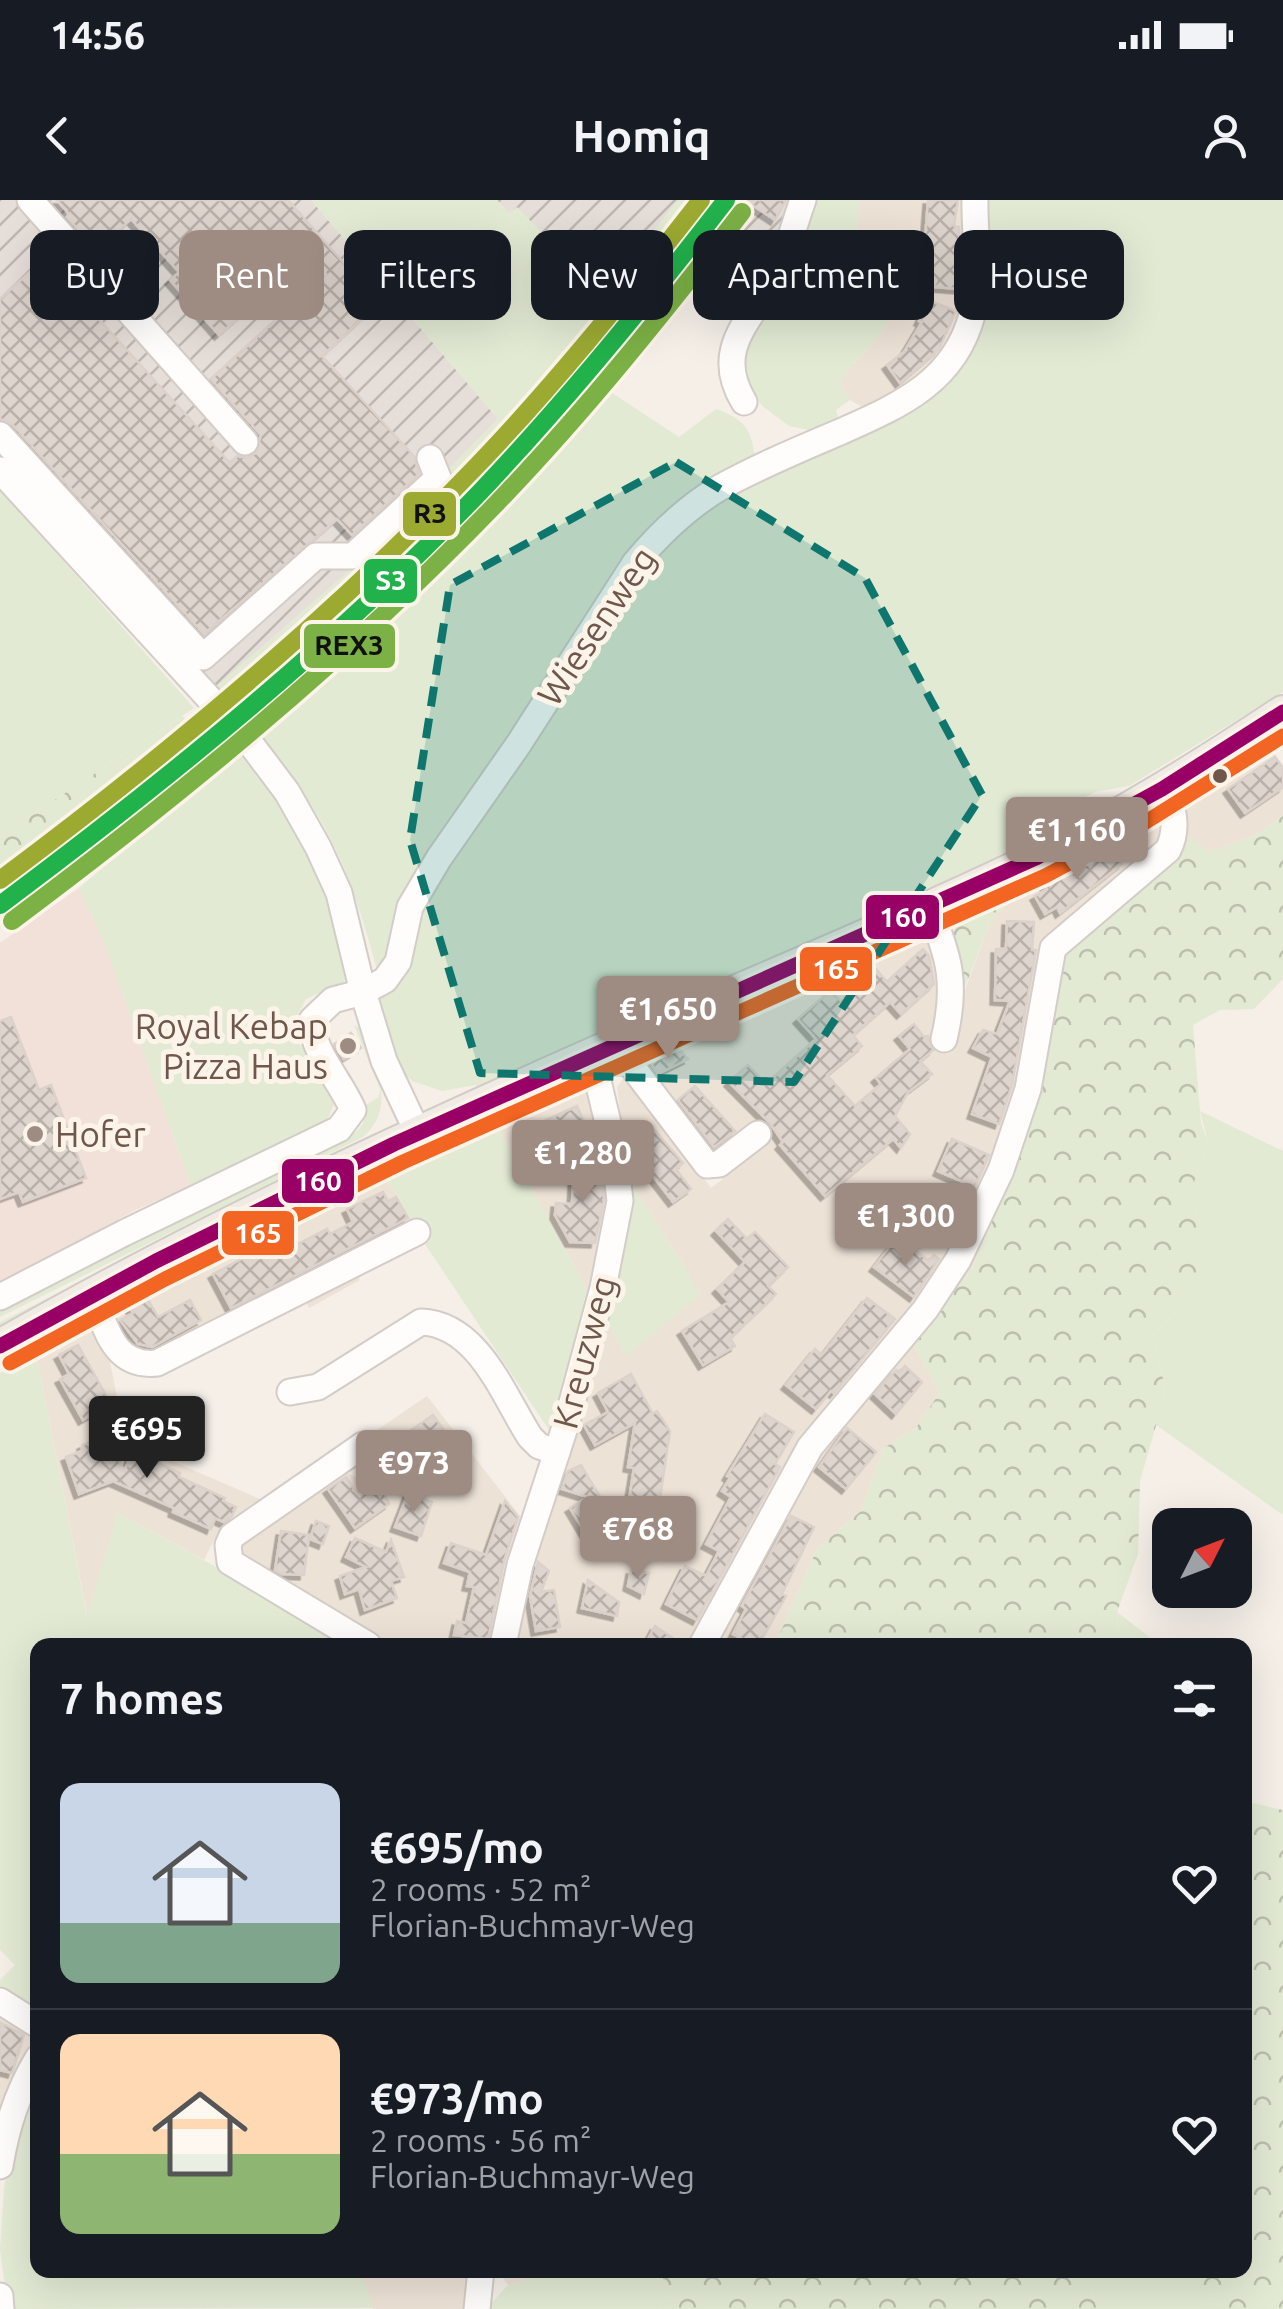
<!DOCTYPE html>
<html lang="en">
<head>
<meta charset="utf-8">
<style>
  body { margin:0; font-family:Ubuntu,sans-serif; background:#20242c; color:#f1f3f6; height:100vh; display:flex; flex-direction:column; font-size:38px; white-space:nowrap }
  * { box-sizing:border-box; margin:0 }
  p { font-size:32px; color:#9ea1a6 }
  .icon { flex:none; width:55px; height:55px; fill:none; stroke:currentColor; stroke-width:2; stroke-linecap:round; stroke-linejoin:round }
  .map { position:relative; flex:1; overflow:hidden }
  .panel { position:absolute; left:30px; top:1438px; width:1222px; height:640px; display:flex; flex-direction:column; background:#171b24; border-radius:20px; box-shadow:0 10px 40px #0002 }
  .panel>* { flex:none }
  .guide { position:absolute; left:30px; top:30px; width:1225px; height:90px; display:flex; gap:20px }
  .needle { width:65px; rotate:48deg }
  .fabs { position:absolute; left:1152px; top:1308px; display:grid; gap:20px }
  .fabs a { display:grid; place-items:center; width:100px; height:100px; border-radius:20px; background:#171b24; box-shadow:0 10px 40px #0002; font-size:50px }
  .price { position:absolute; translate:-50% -85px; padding:0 22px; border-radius:10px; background:#9e8c83; color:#fff; font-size:32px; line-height:65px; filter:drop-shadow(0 2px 5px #0008) }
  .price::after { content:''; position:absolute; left:50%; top:60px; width:30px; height:22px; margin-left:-15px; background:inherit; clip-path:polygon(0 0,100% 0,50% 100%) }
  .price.selected { background:#222; color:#fff }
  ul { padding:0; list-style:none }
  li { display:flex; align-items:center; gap:30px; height:250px; padding:0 30px }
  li+li { border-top:2px solid #363941 }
  li span { display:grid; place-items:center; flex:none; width:280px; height:200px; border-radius:20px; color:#555 }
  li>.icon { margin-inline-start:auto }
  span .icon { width:120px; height:120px; fill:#fffc; stroke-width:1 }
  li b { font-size:42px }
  h2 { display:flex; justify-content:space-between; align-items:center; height:120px; padding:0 30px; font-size:42px }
  .pill { padding:0 35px; border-radius:20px; background:#171b24; box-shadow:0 10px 40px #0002; font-size:35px; line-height:90px }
  .pill.selected { background:#9e8c83; color:#fff }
  .status { display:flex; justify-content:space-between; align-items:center; height:70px; padding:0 50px; background:#171b24; direction:ltr }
  .status svg { height:28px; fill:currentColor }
  header { display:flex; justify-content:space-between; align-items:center; height:130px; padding:0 30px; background:#171b24; font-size:45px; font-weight:700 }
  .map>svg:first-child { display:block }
  .residential { fill:#ede2d6 }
  .commercial { fill:#f2e1d9 }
  .industrial { fill:url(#industrial-furrows) }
  .green { fill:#e2ead4 }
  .forest { fill:url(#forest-crowns) }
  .building { fill:url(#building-cross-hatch); stroke:#ddd2cb; stroke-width:2.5; filter:url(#shadow) }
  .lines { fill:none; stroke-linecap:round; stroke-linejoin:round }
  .minor-casing { stroke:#d3ccc7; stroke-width:29 }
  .major-casing { stroke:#d3cbc6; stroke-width:36 }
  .minor { stroke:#fefdfc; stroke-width:25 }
  .major { stroke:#f0ece5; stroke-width:32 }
  .bus-1-casing { stroke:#fdf4e9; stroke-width:22 }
  .bus-2-casing { stroke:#fdf4e9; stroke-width:22 }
  .bus-1 { stroke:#906; stroke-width:15 }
  .bus-2 { stroke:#f26522; stroke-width:15 }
  .rail-1-casing { stroke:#fdf4e9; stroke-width:25 }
  .rail-2-casing { stroke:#fdf4e9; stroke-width:25 }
  .rail-3-casing { stroke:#fdf4e9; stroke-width:25 }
  .rail-1 { stroke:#22b24c; stroke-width:18 }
  .rail-2 { stroke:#7cb146; stroke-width:18 }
  .rail-3 { stroke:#9caa32; stroke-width:18 }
  .marked { fill:#0f766e; fill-opacity:0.2; stroke:#0f766e; stroke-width:8; stroke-dasharray:20 12; stroke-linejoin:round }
  .bus-dot { fill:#6f574c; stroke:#fdf4e9; stroke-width:4 }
  .poi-dot { fill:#9e8c83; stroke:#fdf4e9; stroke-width:4 }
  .labels { text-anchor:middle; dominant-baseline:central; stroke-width:10; stroke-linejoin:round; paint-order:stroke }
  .street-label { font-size:35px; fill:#6f574c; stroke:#fdf4e9 }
  .poi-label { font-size:35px; fill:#6f574c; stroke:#fdf4e9; text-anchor:end }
  .line-badge { stroke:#fdf4e9; stroke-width:4 }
  .badge-label { font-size:28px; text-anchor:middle; font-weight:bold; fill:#fff }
  .pale-badge-label { font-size:28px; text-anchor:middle; font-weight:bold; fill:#111 }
</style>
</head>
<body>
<div class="status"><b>14:56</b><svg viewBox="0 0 49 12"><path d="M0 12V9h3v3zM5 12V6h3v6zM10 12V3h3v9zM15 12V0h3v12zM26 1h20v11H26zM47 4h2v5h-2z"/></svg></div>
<header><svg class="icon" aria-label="back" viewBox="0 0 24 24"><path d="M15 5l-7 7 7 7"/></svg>Homiq<svg class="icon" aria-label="person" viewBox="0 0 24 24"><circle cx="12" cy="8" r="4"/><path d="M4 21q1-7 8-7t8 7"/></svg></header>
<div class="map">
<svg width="1283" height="2109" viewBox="0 0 1283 2109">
  <defs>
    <pattern id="industrial-furrows" width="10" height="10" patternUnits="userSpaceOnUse" patternTransform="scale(2.5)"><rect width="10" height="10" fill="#e6dfd9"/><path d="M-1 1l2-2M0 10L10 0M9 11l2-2" fill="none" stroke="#bfb8b2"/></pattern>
    <pattern id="forest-crowns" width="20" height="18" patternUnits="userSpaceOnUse" patternTransform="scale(2.5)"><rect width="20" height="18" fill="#e2ead4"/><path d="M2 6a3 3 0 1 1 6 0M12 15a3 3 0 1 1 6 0" fill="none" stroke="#bbc0ae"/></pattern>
    <pattern id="building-cross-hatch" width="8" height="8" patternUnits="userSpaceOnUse" patternTransform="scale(2.5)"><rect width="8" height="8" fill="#ded5ce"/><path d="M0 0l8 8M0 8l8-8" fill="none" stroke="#b8b0a9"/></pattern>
    <filter id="shadow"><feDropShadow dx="-4.5" dy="4.5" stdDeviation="0" flood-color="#0004"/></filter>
  </defs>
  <rect width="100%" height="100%" fill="#f5efe8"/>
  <!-- residential -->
  <g class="residential">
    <polygon points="859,0 969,0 966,107 949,148 924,180 869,211 850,200 842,188 842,177 877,138 920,81 857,29"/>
    <polygon points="1269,545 1283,566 1283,616 1256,635 1209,652 1018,956 971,1071 911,1141 940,1192 916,1228 884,1248 861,1311 817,1349 775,1445 509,1445 601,1112 627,1155 699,1095 682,1063 628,979 617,887 623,879 630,879 711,988 723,979 637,867 639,859 928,733 944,800 931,829 954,837 966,787 990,722 1018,688 1148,619 1180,606 1239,571"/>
    <polygon points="590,882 613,1005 593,1100 495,923"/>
    <polygon points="385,975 419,1035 355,1071 360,1080 309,1108 303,1095 147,1171 115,1159 110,1162 126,1241 269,1303 217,1334 204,1360 118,1313 88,1419 35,1148 73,1126 88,1130 108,1119 108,1109 116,1102 318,1002"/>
    <polygon points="427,1196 527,1325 496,1445 380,1445 243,1363 240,1352 245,1342 342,1271 385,1289 391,1271 391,1251 377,1230"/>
    <polygon points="0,1806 30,1831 31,1850 0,1933"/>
    <polygon points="477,2070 472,2109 373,2109 359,2071"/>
    <polygon points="497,2070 560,2070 508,2085"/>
  </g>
  <!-- commercial -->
  <polygon class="commercial" points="79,688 104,742 191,986 137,1009 0,1083 0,743"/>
  <!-- industrial -->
  <g class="industrial">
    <polygon points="0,0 311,0 498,219 349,371 215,488 0,256"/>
    <polygon points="497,0 678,0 603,97 517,8 509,14"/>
    <polygon points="740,0 814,0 781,83 712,38"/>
  </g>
  <!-- green -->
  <g class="green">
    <path d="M311 0H497L509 13 517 7 603 96 678 0H697C558 184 399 347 226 500L215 488 349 371 498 219Z"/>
    <polygon points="814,0 859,0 857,30 920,81 877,138 842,177 842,188 850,200 836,210 839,219 824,233 789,226 761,205 744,176 745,141"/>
    <polygon points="986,0 1283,0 1283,492 1129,586 1095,592 1080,600 1049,638 478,889 476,885 442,891 412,881 402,871 391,850 377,803 379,794 425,692 600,425 693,311 944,181"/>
    <path d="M594 181 679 237 716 209C743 219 751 227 755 257L709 287 518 534 395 758 378 773C364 723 350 672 324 627 304 590 277 558 251 525L262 519 410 381 524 265C559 248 572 210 594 181Z"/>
    <polygon points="0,290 194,508 0,636"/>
    <polygon points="237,551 286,613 316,669 348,769 344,782 306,799 296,818 298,842 318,868 334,904 328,919 191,986 104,742 79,688 211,573 78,672 73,667 214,561 219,566"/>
    <path d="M354 825 360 828C374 865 399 906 363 937L0 1117V1108L356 932 363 924 366 905 379 897 380 889Z"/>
    <polygon points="1200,911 1283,951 1283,1315 1156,1225 1166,1191 1152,1134 1200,1092 1200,1023 1191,991 1208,942"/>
    <polygon points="495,923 593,1100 555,1239 419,1035 385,975"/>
    <polygon points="628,979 682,1063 699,1095 627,1156 601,1112"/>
    <polygon points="260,992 0,1131 0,1122"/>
    <polygon points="36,1153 87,1416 118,1313 225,1372 347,1445 38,1445 37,1819 0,1793 0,1780 15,1765 0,1750 0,1173"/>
    <polygon points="1117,1412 1157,1443 1156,1445 1120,1445"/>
    <polygon points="37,1878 38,2070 373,2070 360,2071 374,2108 8,2109 0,2049 4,1988 18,1915"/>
    <polygon points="560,2070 661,2070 667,2096 659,2109 486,2109 508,2085"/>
    <polygon points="1203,2070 1203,2109 1097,2109 1085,2071"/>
  </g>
  <!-- forest -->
  <g class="forest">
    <polygon points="182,516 193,527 0,674 0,636"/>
    <polygon points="1283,616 1283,779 1254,809 1220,810 1193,825 1201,923 1208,942 1191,991 1200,1023 1200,1092 1152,1134 1166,1191 1140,1281 1138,1354 1117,1412 1120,1445 775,1445 817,1349 861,1311 884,1248 916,1228 940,1192 911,1141 971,1071 1018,956 1060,758 1184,634 1209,652 1256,635"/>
    <path d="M1018 688 990 722 965 787C961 765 945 736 959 718Z"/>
    <polygon points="1245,1601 1283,1610 1283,2109 1203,2109 1203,2070 1245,2070"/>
    <polygon points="661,2070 1085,2070 1097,2109 659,2109 667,2096"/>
  </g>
  <!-- building -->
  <g class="building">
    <polygon points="57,0 288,0 379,103 322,156 414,256 419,274 352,335 337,319 204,434 12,224 0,219 0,99 44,59 230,263 237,256 247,258 256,253 261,235 211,179 326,74 308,55 219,135 170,80 179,72 131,19 97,51 67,17 69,14"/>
    <polygon points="745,0 786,0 775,20"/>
    <polygon points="928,0 958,0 954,26 959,27 960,89 933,87 936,82 922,81"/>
    <polygon points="928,100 956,111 939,149 900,183 887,165 904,152 922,122 919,121"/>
    <polygon points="1275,557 1283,568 1283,587 1245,613 1228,589"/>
    <polygon points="1111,649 1122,664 1060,713 1057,707 1045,714 1035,696 1047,689 1044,684"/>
    <polygon points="1007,721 1034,722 1032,750 1036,750 1012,885 999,924 972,914 992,857 973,848 983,830 997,834 1010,801 995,800 996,749 1006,749"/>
    <polygon points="923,749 929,756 934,784 901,814 890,802 853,835 862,846 827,875 855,906 881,884 876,878 910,849 899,836 914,824 924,837 928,836 933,850 920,861 932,874 908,892 895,916 910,934 901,948 893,939 825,996 780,945 783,942 770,923 729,882 748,865 766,884 816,839 798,819 831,790 841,801 876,769 887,782"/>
    <polygon points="11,817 39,890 51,885 86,978 23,1002 19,992 0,999 0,821"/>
    <polygon points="351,833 361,848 344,859 334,844"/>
    <polygon points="679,848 688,859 658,874 649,861"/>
    <polygon points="695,886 735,931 714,947 678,900"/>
    <polygon points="577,906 590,935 559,949 546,920"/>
    <polygon points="652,927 683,963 676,969 691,989 673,1002 646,967 652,967 632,941"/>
    <polygon points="952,939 989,955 975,987 938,971"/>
    <polygon points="574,963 600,964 604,1000 595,1043 570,1042 555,1015 556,1003 572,1004"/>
    <polygon points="383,992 388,1001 396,997 408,1018 231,1108 213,1074 255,1052 258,1059 273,1051 275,1056 327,1029 330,1034 353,1022 347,1009"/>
    <polygon points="728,1019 747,1039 755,1032 788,1067 768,1086 776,1094 730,1138 735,1146 703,1165 682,1131 729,1102 717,1089 745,1062 716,1031"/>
    <polygon points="905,1043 929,1061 934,1055 939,1059 914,1097 874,1067 891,1045 898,1051"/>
    <polygon points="867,1098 895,1119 834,1193 831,1191 816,1209 786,1185 815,1149 822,1155"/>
    <polygon points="148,1100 158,1117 190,1100 201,1120 152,1147 138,1144 120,1120 133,1113 131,1109"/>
    <polygon points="78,1145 111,1204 83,1220 60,1179 69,1174 59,1155"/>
    <polygon points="905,1166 922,1182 896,1214 875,1194 896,1170 899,1172"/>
    <polygon points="631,1174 653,1214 657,1211 670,1231 658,1312 628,1307 634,1268 628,1267 635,1223 595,1245 584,1225 608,1212 598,1193"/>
    <polygon points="765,1214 794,1232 775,1264 780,1267 697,1420 666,1404 685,1366 706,1376 719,1351 706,1344 731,1297 722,1291 730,1278 727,1276"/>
    <polygon points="433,1215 455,1245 425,1266 404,1235"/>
    <polygon points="847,1228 876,1252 846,1289 819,1267"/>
    <polygon points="109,1235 124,1272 135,1245 163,1258 160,1264 180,1273 179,1277 225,1298 223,1301 236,1307 232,1316 224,1322 215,1318 211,1329 173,1312 174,1308 113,1281 79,1294 66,1257 82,1251 82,1245"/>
    <polygon points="581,1265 612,1317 585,1333 570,1308 588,1297 562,1289 568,1271"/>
    <polygon points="346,1277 356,1292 382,1287 389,1304 355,1328 328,1289"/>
    <polygon points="408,1293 432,1302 421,1336 395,1327"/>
    <polygon points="505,1301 518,1317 504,1361 488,1439 454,1435 457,1421 466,1423 474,1387 467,1386 470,1372 444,1363 451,1343 486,1355"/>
    <polygon points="791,1316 814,1327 782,1394 786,1396 760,1443 754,1440 752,1444 733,1434 746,1409 742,1406"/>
    <polygon points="316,1321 329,1326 323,1344 310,1339"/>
    <polygon points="281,1331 309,1335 304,1375 282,1374 275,1370"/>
    <polygon points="355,1338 386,1352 391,1340 404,1377 391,1381 397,1398 365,1410 359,1389 345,1394 340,1376 366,1367 346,1357"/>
    <polygon points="538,1362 549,1371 541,1392 554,1390 560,1427 536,1431 530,1396"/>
    <polygon points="631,1370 649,1373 644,1394 628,1386"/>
    <polygon points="588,1380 619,1402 617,1416 582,1408"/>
    <polygon points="655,1426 683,1445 645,1445"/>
    <polygon points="0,1822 24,1835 12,1873 0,1870"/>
  </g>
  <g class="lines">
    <!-- minor casing -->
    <g class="minor-casing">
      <g id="minor">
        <polyline points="30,0 245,242"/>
        <path d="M744 202C711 148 753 119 776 74 788 52 794 24 803 0"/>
        <polyline points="0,235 203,457 316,356 353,356 438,278 430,258"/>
        <polyline points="0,270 250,543 287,592 318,647 339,693 363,792 384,861 417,931"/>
        <path d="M928 707C950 756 957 785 944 839"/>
        <polyline points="615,844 707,965 719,964 758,934"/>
        <path d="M92 1093C106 1127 113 1168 157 1163L417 1032"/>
        <path d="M0 1097 124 1033 339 929 353 910C341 881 311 851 312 820L333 800 363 792 385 780 398 762 410 707 439 658 518 545 635 363C660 333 687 307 721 287 759 266 800 249 840 232 898 206 954 183 972 115 983 78 974 38 975 0"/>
        <path d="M290 1192 318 1187 421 1122C478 1124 503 1195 530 1237L539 1246 557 1252"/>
        <polyline points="363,1245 232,1336 228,1345 230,1362 368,1445"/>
        <polyline points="503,1445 520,1365 567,1221 603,1088 620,1001 614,948 592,856"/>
        <path d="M702 1445 810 1247 925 1110 958 1060 1001 970 1028 889 1053 748 1168 650C1179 628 1173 611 1166 588"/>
        <polyline points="0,1801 38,1825"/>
        <path d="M0 1966C6 1928 18 1891 38 1858"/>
        <polyline points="0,2096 1,2109"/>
        <polyline points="477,2109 481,2070"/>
      </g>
    </g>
    <!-- major casing -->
    <g class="major-casing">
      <path id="major" d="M0 1146C206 1028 420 930 636 835 770 776 905 721 1036 658 1122 616 1203 565 1283 512"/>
    </g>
    <!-- minor -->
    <use href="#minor" class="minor"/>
    <!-- major -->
    <use href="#major" class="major"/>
    <!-- bus-1 casing -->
    <g class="bus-1-casing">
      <polyline id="bus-1" points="0,1146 156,1061 394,944 1036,658 1162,589 1283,512"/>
    </g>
    <!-- bus-2 casing -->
    <g class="bus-2-casing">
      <polyline id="bus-2" points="10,1163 165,1079 403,962 1045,676 1141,625 1283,536"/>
    </g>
    <!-- bus-1 -->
    <use href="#bus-1" class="bus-1"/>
    <!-- bus-2 -->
    <use href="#bus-2" class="bus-2"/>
    <!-- rail-1 casing -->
    <g class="rail-1-casing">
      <path id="rail-1" d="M0 705C170 578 335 444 482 290 569 198 649 100 726 0"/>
    </g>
    <!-- rail-2 casing -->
    <g class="rail-2-casing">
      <path id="rail-2" d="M12 721C182 594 345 460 493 307 583 214 663 114 742 12"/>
    </g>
    <!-- rail-3 casing -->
    <g class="rail-3-casing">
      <path id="rail-3" d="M0 680C165 557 322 426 465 278 550 191 626 96 701 0"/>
    </g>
    <!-- rail-1 -->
    <use href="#rail-1" class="rail-1"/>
    <!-- rail-2 -->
    <use href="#rail-2" class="rail-2"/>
    <!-- rail-3 -->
    <use href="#rail-3" class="rail-3"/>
  </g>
  <!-- marked area -->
  <path class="marked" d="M676 262 865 378 982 595 794 882 480 873 410 640 450 385Z"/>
  <!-- markers -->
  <circle class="bus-dot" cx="1220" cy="576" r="9"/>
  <g class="poi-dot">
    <circle cx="348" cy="846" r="10"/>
    <circle cx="35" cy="934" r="10"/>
  </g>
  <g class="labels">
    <!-- street labels -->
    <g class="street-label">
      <text transform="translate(596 426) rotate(-56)">Wiesenweg</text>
      <text transform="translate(584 1152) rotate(-75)">Kreuzweg</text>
    </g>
    <!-- poi labels -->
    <g class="poi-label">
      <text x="328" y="826">Royal Kebap<tspan x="328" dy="40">Pizza Haus</tspan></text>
      <text x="55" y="934" text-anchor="start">Hofer</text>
    </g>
  </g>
  <g class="line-badge">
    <rect x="401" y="290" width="57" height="48" rx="10" fill="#9caa32"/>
    <rect x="362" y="357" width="57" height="48" rx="10" fill="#22b24c"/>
    <rect x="302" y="422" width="95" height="48" rx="10" fill="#7cb146"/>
    <rect x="864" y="693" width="77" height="48" rx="10" fill="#906"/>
    <rect x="798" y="745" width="76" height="48" rx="10" fill="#f26522"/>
    <rect x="280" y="957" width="76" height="48" rx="10" fill="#906"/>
    <rect x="220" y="1009" width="76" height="48" rx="10" fill="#f26522"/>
  </g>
  <g class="badge-label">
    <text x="391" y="390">S3</text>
    <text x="903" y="727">160</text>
    <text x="836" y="779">165</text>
    <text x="318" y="991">160</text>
    <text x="258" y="1043">165</text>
  </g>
  <g class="pale-badge-label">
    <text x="430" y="323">R3</text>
    <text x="349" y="455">REX3</text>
  </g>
</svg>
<div class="fabs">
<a><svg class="needle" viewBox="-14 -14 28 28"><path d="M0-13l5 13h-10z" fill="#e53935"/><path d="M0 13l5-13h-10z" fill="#9ea1a6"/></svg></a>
</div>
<b class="price" style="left:1077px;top:682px">€1,160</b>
<b class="price" style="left:668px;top:861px">€1,650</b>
<b class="price" style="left:583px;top:1005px">€1,280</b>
<b class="price" style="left:906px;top:1068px">€1,300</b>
<b class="price selected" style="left:147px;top:1281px">€695</b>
<b class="price" style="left:414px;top:1315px">€973</b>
<b class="price" style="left:638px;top:1381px">€768</b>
<div class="guide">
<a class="pill">Buy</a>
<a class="pill selected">Rent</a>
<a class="pill">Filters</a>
<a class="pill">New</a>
<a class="pill">Apartment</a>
<a class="pill">House</a>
</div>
<section class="panel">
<h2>7 homes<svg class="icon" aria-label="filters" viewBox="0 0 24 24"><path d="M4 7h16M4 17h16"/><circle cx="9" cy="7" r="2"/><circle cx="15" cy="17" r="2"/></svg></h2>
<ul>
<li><span style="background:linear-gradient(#c9d6e8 70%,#7fa58c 0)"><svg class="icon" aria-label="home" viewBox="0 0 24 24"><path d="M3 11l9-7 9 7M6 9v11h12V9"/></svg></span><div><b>€695/mo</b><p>2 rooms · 52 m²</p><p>Florian-Buchmayr-Weg</p></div><svg class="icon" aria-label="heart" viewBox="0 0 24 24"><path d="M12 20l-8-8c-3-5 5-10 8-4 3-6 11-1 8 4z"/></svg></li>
<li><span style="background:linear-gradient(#ffd9b3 60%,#8fb573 0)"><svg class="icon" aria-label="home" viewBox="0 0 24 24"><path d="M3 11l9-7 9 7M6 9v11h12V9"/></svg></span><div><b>€973/mo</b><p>2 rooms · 56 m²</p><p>Florian-Buchmayr-Weg</p></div><svg class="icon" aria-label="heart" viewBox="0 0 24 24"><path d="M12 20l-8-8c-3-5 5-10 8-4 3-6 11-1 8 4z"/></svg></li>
</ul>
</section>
</div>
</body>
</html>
